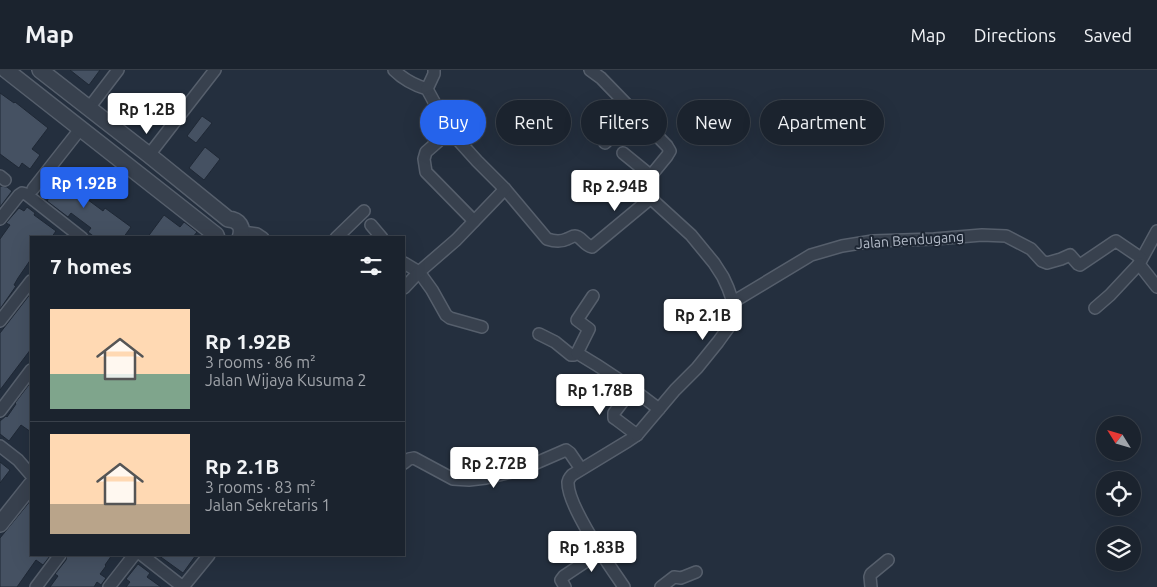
<!DOCTYPE html>
<html lang="en">
<head>
<meta charset="utf-8">
<style>
  body { margin:0; font-family:Ubuntu,sans-serif; background:#282f3a; color:#f1f3f6; height:100vh; display:flex; flex-direction:column; font-size:19px; white-space:nowrap }
  * { box-sizing:border-box; margin:0 }
  p { font-size:16px; color:#a0a4aa }
  .icon { flex:none; width:28px; height:28px; fill:none; stroke:currentColor; stroke-width:2; stroke-linecap:round; stroke-linejoin:round }
  .map { position:relative; flex:1; overflow:hidden }
  .drawer { position:absolute; left:30px; top:166px; width:375px; height:320px; display:flex; flex-direction:column; background:#1b232e; border-radius:0px; box-shadow:0 5px 20px #0002,0 0 0 1px #39404a }
  .drawer>* { flex:none }
  .banner { position:absolute; left:420px; top:30px; width:475px; height:45px; display:flex; gap:10px }
  .needle { width:32px; rotate:307deg }
  .controls { position:absolute; left:1096px; top:346px; display:grid; gap:10px }
  .controls a { display:grid; place-items:center; width:45px; height:45px; border-radius:50%; background:#1b232e; box-shadow:0 5px 20px #0002,0 0 0 1px #39404a; font-size:25px }
  .price { position:absolute; translate:-50% -42px; padding:0 11px; border-radius:5px; background:#fff; color:#222; font-size:16px; line-height:32px; filter:drop-shadow(0 1px 2px #0008) }
  .price::after { content:''; position:absolute; left:50%; top:30px; width:15px; height:11px; margin-left:-8px; background:inherit; clip-path:polygon(0 0,100% 0,50% 100%) }
  .price.current { background:#2563eb; color:#fff }
  ul { padding:0; list-style:none }
  li { display:flex; align-items:center; gap:15px; height:125px; padding:0 20px }
  li+li { border-top:1px solid #39404a }
  li span { display:grid; place-items:center; flex:none; width:140px; height:100px; border-radius:0px; color:#555 }
  li>.icon { margin-inline-start:auto }
  span .icon { width:60px; height:60px; fill:#fffc; stroke-width:1 }
  li b { font-size:21px }
  h2 { display:flex; justify-content:space-between; align-items:center; height:60px; padding:0 20px; font-size:21px }
  .pill { padding:0 18px; border-radius:22px; background:#1b232e; box-shadow:0 5px 20px #0002,0 0 0 1px #39404a; font-size:18px; line-height:45px }
  .pill.current { background:#2563eb; color:#fff }
  header { display:flex; align-items:center; gap:30px; box-sizing:border-box; height:70px; padding:0 25px; background:#1b232e; border-bottom:1px solid #39404a }
  header strong { font-size:24px }
  nav { display:flex; gap:28px; margin-inline-start:auto; font-size:18px }
  .map>svg:first-child { display:block }
  .building { fill:#455162; stroke:#1f2835 }
  .lines { fill:none; stroke-linecap:round; stroke-linejoin:round }
  .minor-casing { stroke:#565f6c; stroke-width:14 }
  .tertiary-casing { stroke:#565f6c; stroke-width:18 }
  .minor { stroke:#38414e; stroke-width:11 }
  .tertiary { stroke:#38414e; stroke-width:15 }
  .labels { text-anchor:middle; dominant-baseline:central; stroke-width:4; stroke-linejoin:round; paint-order:stroke }
  .street-label { font-size:14px; fill:#b4bcc9; stroke:#1d2633 }
</style>
</head>
<body>
<header>
<strong>Map</strong>
<nav><a>Map</a><a>Directions</a><a>Saved</a></nav>
</header>
<div class="map">
<svg width="1157" height="517" viewBox="0 0 1157 517">
  <rect width="100%" height="100%" fill="#242f3e"/>
  <!-- building -->
  <g class="building">
    <polygon points="70,0 100,0 89,15"/>
    <polygon points="0,23 14,33 15,32 48,58 32,79 40,85 30,99 22,93 19,98 0,84"/>
    <polygon points="202,46 212,53 196,73 187,66"/>
    <polygon points="205,77 220,89 204,110 189,98"/>
    <polygon points="57,101 71,112 69,115 76,121 103,141 105,138 131,157 123,168 96,168 88,162 91,158 71,143 68,147 47,131 50,126 42,120"/>
    <polygon points="0,116 7,117 12,121 0,137"/>
    <polygon points="27,137 35,143 34,145 56,161 51,168 31,168 31,189 18,208 14,215 16,216 0,239 0,169 10,155 6,153 19,138 24,141"/>
    <polygon points="164,145 180,157 184,152 197,162 192,168 147,168"/>
    <polygon points="31,223 31,279 0,320 0,263"/>
    <polygon points="31,312 31,362 21,355 9,371 0,364 0,351 6,346 7,347 16,334 15,333"/>
    <polygon points="0,392 10,400 0,413"/>
    <polygon points="31,430 31,485 48,485 50,486 43,495 36,490 17,517 0,517 0,468"/>
    <polygon points="67,485 112,485 105,495 106,496 100,504 106,508 101,515 97,512 94,517 50,517 58,506 55,504 66,490"/>
    <polygon points="158,485 196,485 183,503"/>
    <polygon points="138,494 150,503 147,507 161,517 126,517 130,512 126,509"/>
  </g>
  <g class="lines">
    <!-- minor casing -->
    <g class="minor-casing">
      <g id="minor">
        <path d="M394 0C404 10 414 15 427 19L450 61 477 91 505 119 547 169C553 171 561 172 567 169 570 168 572 166 575 166 581 166 584 175 592 177L651 128"/>
        <path d="M590 0 601 8 667 76 670 81 667 86 644 114V120L646 124 691 165 714 193 723 207 728 218 733 232V241L731 254 718 272 697 298 675 320 637 365 628 371 572 405C569 409 569 408 568 412 567 436 610 496 624 517"/>
        <polyline points="427,19 434,4 434,0"/>
        <polyline points="89,38 118,0"/>
        <polyline points="450,61 426,82 424,89 426,102 474,151"/>
        <polyline points="605,73 636,43"/>
        <polyline points="623,83 650,105"/>
        <polyline points="149,85 215,0"/>
        <polyline points="0,106 5,110"/>
        <polyline points="33,119 81,58"/>
        <polyline points="0,149 19,125 22,123 26,124 82,168"/>
        <polyline points="371,155 382,168"/>
        <polyline points="1157,161 1139,194 1157,217"/>
        <polyline points="242,162 257,164 263,168"/>
        <polyline points="336,168 364,141"/>
        <polyline points="404,193 419,202 432,220 446,245 450,248 482,257"/>
        <polyline points="404,218 419,202 456,170 505,119"/>
        <polyline points="733,232 811,185 842,176 873,171 934,169 982,165 1006,166 1031,179 1042,191 1047,193 1061,189 1070,185 1078,194 1080,195 1114,172 1116,171 1141,188"/>
        <polyline points="1095,238 1110,225 1139,194"/>
        <polyline points="0,251 31,211"/>
        <path d="M539 264 555 272 571 285H574L577 283C606 300 632 318 659 339"/>
        <polyline points="577,283 589,259 577,250 593,226"/>
        <polyline points="633,318 614,343 614,348 617,350 637,365"/>
        <polyline points="0,341 31,300"/>
        <polyline points="0,376 18,390 31,405"/>
        <polyline points="404,393 409,389 414,388 453,409 469,410 486,408 520,400 566,380 570,383 581,399"/>
        <polyline points="142,485 183,517"/>
        <polyline points="36,517 60,485"/>
        <polyline points="109,517 134,485"/>
        <polyline points="183,517 209,485"/>
        <polyline points="565,517 561,510 564,506 600,482"/>
        <polyline points="661,517 674,507 681,508 696,502"/>
        <polyline points="871,517 870,507 871,504 888,490"/>
      </g>
    </g>
    <!-- tertiary casing -->
    <g class="tertiary-casing">
      <g id="tertiary">
        <polyline points="6,0 216,165 217,168"/>
        <path d="M40 0 149 85 228 149C239 150 244 157 240 168"/>
        <polyline points="0,454 31,415"/>
      </g>
    </g>
    <!-- minor -->
    <use href="#minor" class="minor"/>
    <!-- tertiary -->
    <use href="#tertiary" class="tertiary"/>
  </g>
  <g class="labels">
    <!-- street labels -->
    <g class="street-label">
      <text transform="translate(910 170) rotate(-4)">Jalan Bendugang</text>
    </g>
  </g>
</svg>
<div class="controls">
<a><svg class="needle" viewBox="-14 -14 28 28"><path d="M0-13l5 13h-10z" fill="#e53935"/><path d="M0 13l5-13h-10z" fill="#a0a4aa"/></svg></a>
<a><svg class="icon" aria-label="locate" viewBox="0 0 24 24"><circle cx="12" cy="12" r="6"/><path d="M12 2v4M12 18v4M2 12h4M18 12h4"/></svg></a>
<a><svg class="icon" aria-label="layers" viewBox="0 0 24 24"><path d="M12 4l9 5-9 5-9-5zM3 14l9 5 9-5"/></svg></a>
</div>
<b class="price" style="left:147px;top:65px">Rp 1.2B</b>
<b class="price current" style="left:84px;top:139px">Rp 1.92B</b>
<b class="price" style="left:615px;top:142px">Rp 2.94B</b>
<b class="price" style="left:703px;top:271px">Rp 2.1B</b>
<b class="price" style="left:600px;top:346px">Rp 1.78B</b>
<b class="price" style="left:494px;top:419px">Rp 2.72B</b>
<b class="price" style="left:592px;top:503px">Rp 1.83B</b>
<div class="banner">
<a class="pill current">Buy</a>
<a class="pill">Rent</a>
<a class="pill">Filters</a>
<a class="pill">New</a>
<a class="pill">Apartment</a>
</div>
<section class="drawer">
<h2>7 homes<svg class="icon" aria-label="filters" viewBox="0 0 24 24"><path d="M4 7h16M4 17h16"/><circle cx="9" cy="7" r="2"/><circle cx="15" cy="17" r="2"/></svg></h2>
<ul>
<li><span style="background:linear-gradient(#ffd9b3 65%,#7fa58c 0)"><svg class="icon" aria-label="home" viewBox="0 0 24 24"><path d="M3 11l9-7 9 7M6 9v11h12V9"/></svg></span><div><b>Rp 1.92B</b><p>3 rooms · 86 m²</p><p>Jalan Wijaya Kusuma 2</p></div></li>
<li><span style="background:linear-gradient(#ffd9b3 70%,#b9a48a 0)"><svg class="icon" aria-label="home" viewBox="0 0 24 24"><path d="M3 11l9-7 9 7M6 9v11h12V9"/></svg></span><div><b>Rp 2.1B</b><p>3 rooms · 83 m²</p><p>Jalan Sekretaris 1</p></div></li>
</ul>
</section>
</div>
</body>
</html>
